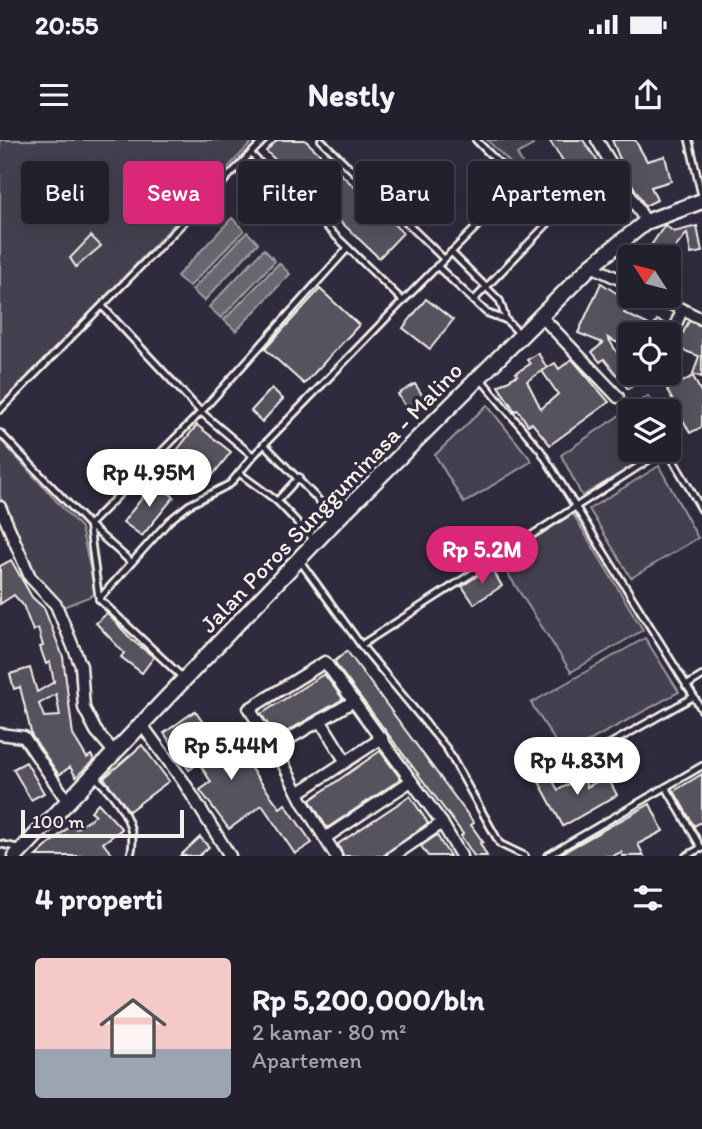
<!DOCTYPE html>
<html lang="id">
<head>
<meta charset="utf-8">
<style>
  body { margin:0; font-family:Itim,sans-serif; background:#2b2836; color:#f1f3f6; height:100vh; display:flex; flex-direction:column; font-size:26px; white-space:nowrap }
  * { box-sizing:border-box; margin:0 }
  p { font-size:23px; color:#a3a3aa }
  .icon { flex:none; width:38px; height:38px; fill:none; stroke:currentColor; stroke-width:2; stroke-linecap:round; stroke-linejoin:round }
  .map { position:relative; height:716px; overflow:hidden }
  .side { display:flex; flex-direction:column; background:#23202e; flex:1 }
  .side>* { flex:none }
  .hud { position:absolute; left:21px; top:21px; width:662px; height:63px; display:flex; gap:14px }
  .needle { width:46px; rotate:306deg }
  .controls { position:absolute; left:618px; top:105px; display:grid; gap:14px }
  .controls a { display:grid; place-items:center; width:63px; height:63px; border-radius:7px; background:#23202e; box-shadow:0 7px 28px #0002,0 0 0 2px #403e4a; font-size:35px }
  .scale { position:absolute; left:21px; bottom:18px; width:163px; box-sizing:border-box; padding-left:7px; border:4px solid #f4f1e8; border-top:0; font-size:19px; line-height:24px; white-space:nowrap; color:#f4f1e8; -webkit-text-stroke:5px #2f2a3d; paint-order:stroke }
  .price { position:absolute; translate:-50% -60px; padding:0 16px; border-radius:24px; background:#fff; color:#222; font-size:23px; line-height:46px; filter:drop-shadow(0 2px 4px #0008) }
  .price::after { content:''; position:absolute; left:50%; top:42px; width:21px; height:16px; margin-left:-10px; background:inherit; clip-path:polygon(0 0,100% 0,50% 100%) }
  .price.active { background:#db2777; color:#fff }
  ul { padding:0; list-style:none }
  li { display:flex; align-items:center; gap:21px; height:175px; padding:0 35px }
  li span { display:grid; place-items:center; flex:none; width:196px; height:140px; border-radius:7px; color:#555 }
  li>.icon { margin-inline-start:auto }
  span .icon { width:84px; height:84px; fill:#fffc; stroke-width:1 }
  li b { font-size:30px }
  h2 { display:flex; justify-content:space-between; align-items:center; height:84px; padding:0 35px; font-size:30px }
  .tag { padding:0 24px; border-radius:7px; background:#23202e; box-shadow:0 7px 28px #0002,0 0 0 2px #403e4a; font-size:24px; line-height:63px }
  .tag.active { background:#db2777; color:#fff }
  .status { display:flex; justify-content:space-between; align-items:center; height:49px; padding:0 35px; background:#23202e; direction:ltr }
  .status svg { height:19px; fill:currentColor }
  header { display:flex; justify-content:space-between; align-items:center; height:91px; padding:0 35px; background:#23202e; font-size:32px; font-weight:800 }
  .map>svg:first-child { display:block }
  .green { fill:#454050; stroke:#9c989c; stroke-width:2 }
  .water { fill:#6a6670; stroke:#a19ea0; stroke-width:2 }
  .building { fill:#56525f; stroke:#f4f1e8; stroke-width:2; fill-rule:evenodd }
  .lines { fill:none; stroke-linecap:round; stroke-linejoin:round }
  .service-casing { stroke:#f4f1e8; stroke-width:10 }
  .minor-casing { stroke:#f4f1e8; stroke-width:15 }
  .primary-casing { stroke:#f4f1e8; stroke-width:19 }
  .service { stroke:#2f2a3d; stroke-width:4.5 }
  .minor { stroke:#2f2a3d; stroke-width:10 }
  .primary { stroke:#2f2a3d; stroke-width:14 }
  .labels { text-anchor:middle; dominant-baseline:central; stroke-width:7; stroke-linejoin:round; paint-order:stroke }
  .street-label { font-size:24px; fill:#f4f1e8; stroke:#2f2a3d }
</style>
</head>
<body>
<div class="status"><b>20:55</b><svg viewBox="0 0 49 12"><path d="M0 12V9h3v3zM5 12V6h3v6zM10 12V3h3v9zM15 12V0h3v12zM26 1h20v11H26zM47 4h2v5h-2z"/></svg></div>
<header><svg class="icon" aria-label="menu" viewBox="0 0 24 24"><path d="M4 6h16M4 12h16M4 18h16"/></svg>Nestly<svg class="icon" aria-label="share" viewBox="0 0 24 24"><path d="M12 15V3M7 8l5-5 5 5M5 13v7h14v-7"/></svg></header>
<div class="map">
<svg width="702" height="716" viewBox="0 0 702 716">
  <rect width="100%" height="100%" fill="#2f2a3d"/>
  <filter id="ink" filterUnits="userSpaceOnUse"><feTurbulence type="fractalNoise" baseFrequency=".0143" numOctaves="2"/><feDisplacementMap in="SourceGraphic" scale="14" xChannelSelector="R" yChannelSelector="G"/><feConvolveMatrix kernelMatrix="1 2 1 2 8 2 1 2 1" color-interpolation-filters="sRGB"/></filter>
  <g filter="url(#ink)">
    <!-- green -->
    <g class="green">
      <polygon points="0,0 254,0 0,268"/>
      <polygon points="487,0 531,0 533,5 517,14 535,47"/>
      <polygon points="648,256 657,271 630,271 630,310 659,310 582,356 561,315"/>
      <polygon points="487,265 532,321 464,363 435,315"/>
      <polygon points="0,299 81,388 96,454 63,467 33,436 0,356"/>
      <polygon points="659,326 698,398 631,438 589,369"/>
      <polygon points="573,374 643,490 571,532 499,420"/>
      <polygon points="645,498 679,552 564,615 531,563"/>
    </g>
    <!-- water -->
    <g class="water">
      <polygon points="232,78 244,90 189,147 177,136"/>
      <polygon points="247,92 258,103 204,161 192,150"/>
      <polygon points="264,109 275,121 221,178 209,167"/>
      <polygon points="279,123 290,134 236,191 224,180"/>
    </g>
    <!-- building -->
    <g class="building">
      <polygon points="277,0 305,0 403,93 379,118 266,11"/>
      <polygon points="549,0 583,0 624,60 615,65 603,44 594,49 585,29 569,39 562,28 566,25"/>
      <polygon points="612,0 635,0 647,21 665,16 671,41 651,47 657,60 645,66 626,34"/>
      <polygon points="665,85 674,92 697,86 702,112 691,114 687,93 668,117 643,117"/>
      <polygon points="91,96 101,106 76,127 70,118"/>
      <polygon points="601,143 630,162 624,173 653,187 657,180 668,185 664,194 630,194 630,209 608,198 630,233 651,233 628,249 604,219 600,222 592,212 603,203 578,193"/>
      <polygon points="320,149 359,185 304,244 265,209"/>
      <polygon points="426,159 453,180 430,209 403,188"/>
      <polygon points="689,181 702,186 702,237 693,234 699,216 677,208 681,192 683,193"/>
      <polygon points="538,213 547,228 527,241 541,269 558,254 542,231 555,223 559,229 572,219 609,262 550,305 532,283 528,285 518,270 515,271 498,246 518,235 516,233 530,224 527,220"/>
      <polygon points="693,236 702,254 702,287 690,293 667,250"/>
      <polygon points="415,244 426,261 409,272 398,254"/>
      <polygon points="272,248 283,259 262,282 251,271"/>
      <polygon points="197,285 231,312 204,346 170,319"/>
      <polygon points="155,342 174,357 142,396 123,382"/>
      <path d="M11 420 32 457 44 468 63 517 73 595 87 618 91 615 94 620 76 637 70 627 59 635 32 596 20 547 14 549 10 534 30 528 37 552 54 542 50 522 46 524 40 507 43 506 38 488 33 491 23 465 14 455 0 464V426ZM56 554 60 576 44 577 39 564Z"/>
      <polygon points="491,427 502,446 474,464 462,446"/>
      <polygon points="107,473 133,501 154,517 142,533 121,517 124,513 96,483"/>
      <polygon points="347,511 474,683 471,685 483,702 480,703 487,716 474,716 461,696 463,694 337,526 335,521"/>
      <polygon points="324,534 343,559 277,597 261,574"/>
      <polygon points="195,571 221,608 214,612 226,631 243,618 280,668 285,664 312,703 295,714 262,665 229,689 200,650 211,642 199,623 189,630 164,593"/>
      <polygon points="142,605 169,641 129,671 104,638"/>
      <polygon points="380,611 401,639 327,688 310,660"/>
      <polygon points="26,622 44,653 31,660 13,629"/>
      <polygon points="702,634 702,682 694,686 674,651"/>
      <polygon points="550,636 558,650 583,637 587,647 607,636 617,655 563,686 539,642"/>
      <polygon points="410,656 428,683 383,716 343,716 338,704"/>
      <polygon points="98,663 122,689 103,703 113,716 36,716 72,684 76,689 96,675 91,671"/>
      <polygon points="650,664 663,691 638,704 644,716 623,716 621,712 613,716 557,716"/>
      <polygon points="437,695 442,704 450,716 428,716 421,706"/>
      <polygon points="200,697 209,707 199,716 180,716"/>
    </g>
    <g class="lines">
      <!-- service casing -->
      <g class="service-casing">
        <g id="service">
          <polyline points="321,0 444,119"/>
          <polyline points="689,0 702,57"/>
          <polyline points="251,14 403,161 519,44"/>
          <polyline points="451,112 500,161 506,180"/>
          <polyline points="437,126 487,173 506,180 521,195"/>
          <polyline points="473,161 553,78 476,0"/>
          <polyline points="103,167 201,272 253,316"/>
          <polyline points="480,238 541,311 702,570"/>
          <polyline points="0,270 264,0"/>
          <polyline points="0,293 89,385 131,422"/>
          <polyline points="264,304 334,376"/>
          <polyline points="239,333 277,361 314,400"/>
          <polyline points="277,361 299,337"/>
          <polyline points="89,385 201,272 348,108"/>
          <polyline points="89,385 99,459 182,537"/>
          <polyline points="300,421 361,505 447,609 500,704 525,716"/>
          <polyline points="99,459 169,381 189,365 230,344 253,316 403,161"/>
          <polyline points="361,505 664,310 669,313 702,370"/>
          <polyline points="686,546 702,536"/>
          <polyline points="560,632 693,557"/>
          <path d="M96 638C116 656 140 687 130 716"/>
          <polyline points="666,647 702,709"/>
          <polyline points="0,704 19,708"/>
          <polyline points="547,716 702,626"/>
          <polyline points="686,716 701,708"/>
        </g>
      </g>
      <!-- minor casing -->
      <g class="minor-casing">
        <g id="minor">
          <polyline points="597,0 646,82"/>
          <polyline points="591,126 630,144"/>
          <polyline points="654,156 702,179"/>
          <polyline points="541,176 618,257"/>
          <polyline points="668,203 682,170"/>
          <polyline points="0,367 30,437 56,465 81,526 84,568 96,591 114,612"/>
          <polyline points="320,580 346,622"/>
          <polyline points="142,585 183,641 230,716"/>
          <polyline points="0,594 24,597 68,662"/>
          <polyline points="275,607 354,561"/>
          <polyline points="298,653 382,598"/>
          <polyline points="325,698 411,641"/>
          <polyline points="336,716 302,661 275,607 249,569 325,522 442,683 461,716"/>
          <polyline points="393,716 442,683"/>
        </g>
      </g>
      <!-- primary casing -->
      <g class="primary-casing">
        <polyline id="primary" points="16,716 337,379 591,126 646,82 702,61"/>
      </g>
      <!-- service -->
      <use href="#service" class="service"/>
      <!-- minor -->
      <use href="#minor" class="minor"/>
      <!-- primary -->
      <use href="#primary" class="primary"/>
    </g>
  </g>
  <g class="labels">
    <!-- street labels -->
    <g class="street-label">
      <text transform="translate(331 357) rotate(-46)">Jalan Poros Sungguminasa - Malino</text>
    </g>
  </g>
</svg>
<div class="controls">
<a><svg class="needle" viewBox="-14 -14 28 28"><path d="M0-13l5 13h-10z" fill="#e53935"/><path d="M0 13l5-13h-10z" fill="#a3a3aa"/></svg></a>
<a><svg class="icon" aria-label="locate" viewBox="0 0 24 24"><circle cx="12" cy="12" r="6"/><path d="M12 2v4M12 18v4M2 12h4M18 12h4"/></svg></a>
<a><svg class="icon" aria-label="layers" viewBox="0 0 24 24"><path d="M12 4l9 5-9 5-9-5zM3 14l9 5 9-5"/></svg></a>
</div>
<div class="scale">100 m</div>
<b class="price" style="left:149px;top:369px">Rp 4.95M</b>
<b class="price active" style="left:482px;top:446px">Rp 5.2M</b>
<b class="price" style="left:231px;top:642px">Rp 5.44M</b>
<b class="price" style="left:577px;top:657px">Rp 4.83M</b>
<div class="hud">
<a class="tag">Beli</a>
<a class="tag active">Sewa</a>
<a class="tag">Filter</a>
<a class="tag">Baru</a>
<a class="tag">Apartemen</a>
</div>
</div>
<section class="side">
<h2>4 properti<svg class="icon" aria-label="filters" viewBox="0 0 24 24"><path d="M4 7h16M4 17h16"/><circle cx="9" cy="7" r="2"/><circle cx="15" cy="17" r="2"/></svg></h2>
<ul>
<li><span style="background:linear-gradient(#f6c9c9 65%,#9aa5b1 0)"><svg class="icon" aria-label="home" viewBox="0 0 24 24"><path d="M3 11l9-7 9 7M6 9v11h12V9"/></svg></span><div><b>Rp 5,200,000/bln</b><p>2 kamar · 80 m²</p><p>Apartemen</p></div></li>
</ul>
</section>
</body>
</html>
